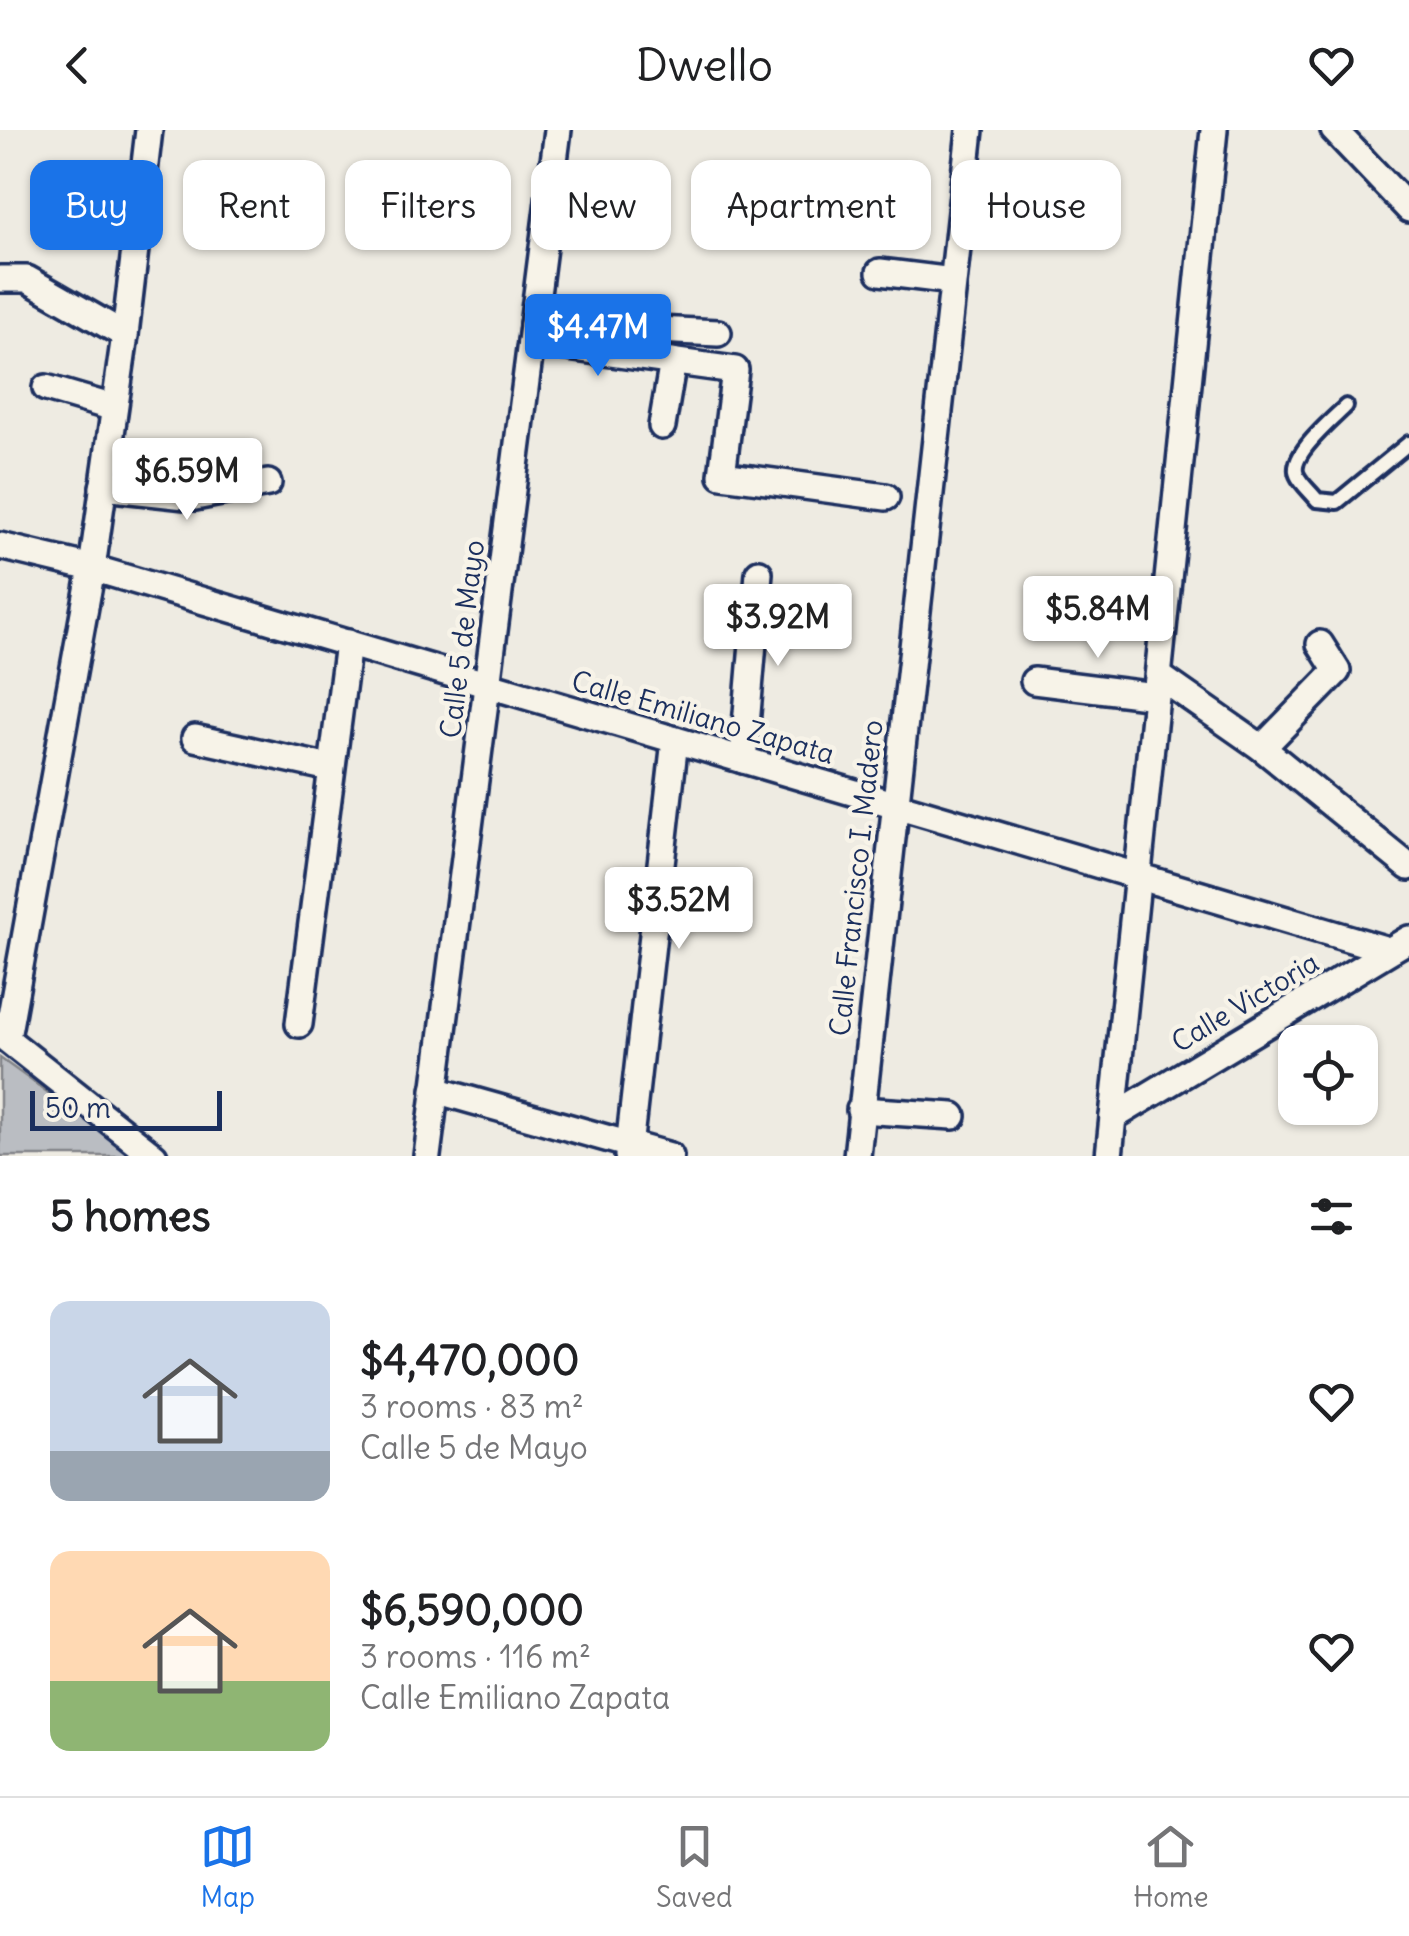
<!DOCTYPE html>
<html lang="en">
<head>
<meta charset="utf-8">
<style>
  body { margin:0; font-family:Delius,sans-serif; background:#f6f6f6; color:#202124; height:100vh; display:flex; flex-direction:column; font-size:38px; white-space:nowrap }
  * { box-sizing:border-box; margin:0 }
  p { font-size:32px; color:#757577 }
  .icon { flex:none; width:55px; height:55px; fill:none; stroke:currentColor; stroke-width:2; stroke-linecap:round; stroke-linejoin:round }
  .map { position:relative; height:1026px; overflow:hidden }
  .sheet { display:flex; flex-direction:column; background:#fff; flex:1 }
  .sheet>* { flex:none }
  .hud { position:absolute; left:30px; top:30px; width:1350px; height:90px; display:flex; gap:20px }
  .fabs { position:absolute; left:1278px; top:895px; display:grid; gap:20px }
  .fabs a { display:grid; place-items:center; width:100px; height:100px; border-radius:20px; background:#fff; box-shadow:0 2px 8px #0004; font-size:50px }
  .scale { position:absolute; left:30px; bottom:25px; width:192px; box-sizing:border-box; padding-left:10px; border:5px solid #1b2f5e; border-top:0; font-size:28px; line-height:35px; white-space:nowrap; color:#1b2f5e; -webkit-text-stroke:8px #f7f3e8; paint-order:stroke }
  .price { position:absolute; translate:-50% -85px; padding:0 22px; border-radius:10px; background:#fff; color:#222; font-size:32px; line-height:65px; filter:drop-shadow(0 2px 5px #0008) }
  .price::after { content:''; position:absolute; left:50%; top:60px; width:30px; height:22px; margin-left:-15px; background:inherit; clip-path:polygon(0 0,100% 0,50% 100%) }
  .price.on { background:#1a73e8; color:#fff }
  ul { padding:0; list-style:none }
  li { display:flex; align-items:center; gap:30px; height:250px; padding:0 50px }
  li span { display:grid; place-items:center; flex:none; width:280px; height:200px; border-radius:20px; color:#555 }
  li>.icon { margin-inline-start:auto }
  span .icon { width:120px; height:120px; fill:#fffc; stroke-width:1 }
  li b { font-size:42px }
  h2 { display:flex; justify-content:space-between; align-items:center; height:120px; padding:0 50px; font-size:42px }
  .chip { padding:0 35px; border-radius:20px; background:#fff; box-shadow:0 2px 8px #0004; font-size:35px; line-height:90px }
  .chip.on { background:#1a73e8; color:#fff }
  header { display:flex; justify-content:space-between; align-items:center; height:130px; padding:0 50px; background:#fff; font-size:45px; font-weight:600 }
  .tabs { display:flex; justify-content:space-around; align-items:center; height:140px; border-top:2px solid #e0e0e0; background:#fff; font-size:28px; color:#757577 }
  .tabs a { display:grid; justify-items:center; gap:5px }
  .tabs .on { color:#1a73e8 }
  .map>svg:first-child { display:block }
  .building { fill:#babdc2; stroke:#828488; stroke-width:2.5 }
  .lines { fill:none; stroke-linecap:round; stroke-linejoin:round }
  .service-casing { stroke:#1b2f5e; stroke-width:20 }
  .minor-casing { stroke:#1b2f5e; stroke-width:32 }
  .service { stroke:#f7f3e8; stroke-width:12 }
  .minor { stroke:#f7f3e8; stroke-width:25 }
  .labels { text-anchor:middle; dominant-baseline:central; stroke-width:9; stroke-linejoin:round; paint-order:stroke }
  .street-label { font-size:28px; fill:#1b2f5e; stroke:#f7f3e8 }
</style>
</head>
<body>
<header><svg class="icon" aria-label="back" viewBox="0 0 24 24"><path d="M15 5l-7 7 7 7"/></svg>Dwello<svg class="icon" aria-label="heart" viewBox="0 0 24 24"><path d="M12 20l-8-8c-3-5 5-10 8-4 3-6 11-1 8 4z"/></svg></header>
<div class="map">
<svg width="1409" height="1026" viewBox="0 0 1409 1026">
  <rect width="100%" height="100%" fill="#eeebe2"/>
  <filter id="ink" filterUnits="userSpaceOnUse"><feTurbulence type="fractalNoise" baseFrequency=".01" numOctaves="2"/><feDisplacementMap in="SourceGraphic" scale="20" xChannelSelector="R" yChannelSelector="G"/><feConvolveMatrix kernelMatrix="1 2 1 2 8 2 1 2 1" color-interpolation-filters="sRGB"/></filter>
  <g filter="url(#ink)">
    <!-- building -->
    <polygon class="building" points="0,928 136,1026 0,1026"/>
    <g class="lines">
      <!-- service casing -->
      <g class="service-casing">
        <path id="service" d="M1346 276C1332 290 1288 326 1297 345 1301 354 1311 362 1317 370L1337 372 1409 313"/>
      </g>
      <!-- minor casing -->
      <g class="minor-casing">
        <g id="minor">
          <polyline points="1334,0 1409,79"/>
          <polyline points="880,142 953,151"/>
          <polyline points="0,149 27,149 125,205"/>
          <polyline points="533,194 718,203"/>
          <polyline points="531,212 735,240 722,345 886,367"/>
          <polyline points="46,258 114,278"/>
          <polyline points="662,296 673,231"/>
          <polyline points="103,357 195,367 268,353"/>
          <polyline points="0,416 92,438 1388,820"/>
          <polyline points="1159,546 1262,618 1409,737"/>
          <polyline points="1034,551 1155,566"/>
          <polyline points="195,608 330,638"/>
          <polyline points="1262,618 1337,541 1320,514"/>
          <polyline points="743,630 759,443"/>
          <polyline points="299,894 348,513"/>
          <polyline points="0,904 154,1026"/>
          <polyline points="7,908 92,438 125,205 149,0"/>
          <polyline points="435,960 670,1026"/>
          <polyline points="860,980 953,986"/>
          <polyline points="1113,987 1409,809"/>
          <polyline points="427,1026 558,0"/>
          <polyline points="628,1026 675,610"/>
          <polyline points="857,1026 970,0"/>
          <polyline points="1109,1026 1214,0"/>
        </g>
      </g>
      <!-- service -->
      <use href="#service" class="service"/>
      <!-- minor -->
      <use href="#minor" class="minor"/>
    </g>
  </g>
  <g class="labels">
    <!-- street labels -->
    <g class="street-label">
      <text transform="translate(462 509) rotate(-83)">Calle 5 de Mayo</text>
      <text transform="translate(703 587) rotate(16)">Calle Emiliano Zapata</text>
      <text transform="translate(856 748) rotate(-84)">Calle Francisco I. Madero</text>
      <text transform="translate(1245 872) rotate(-31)">Calle Victoria</text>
    </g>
  </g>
</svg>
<div class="fabs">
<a><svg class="icon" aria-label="locate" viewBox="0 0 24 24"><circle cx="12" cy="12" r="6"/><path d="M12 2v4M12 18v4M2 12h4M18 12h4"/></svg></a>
</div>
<div class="scale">50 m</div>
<b class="price on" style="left:598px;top:249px">$4.47M</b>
<b class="price" style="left:187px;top:393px">$6.59M</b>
<b class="price" style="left:1098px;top:531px">$5.84M</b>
<b class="price" style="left:778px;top:539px">$3.92M</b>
<b class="price" style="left:679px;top:822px">$3.52M</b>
<div class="hud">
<a class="chip on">Buy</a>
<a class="chip">Rent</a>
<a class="chip">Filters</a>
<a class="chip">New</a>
<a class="chip">Apartment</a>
<a class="chip">House</a>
</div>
</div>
<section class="sheet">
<h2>5 homes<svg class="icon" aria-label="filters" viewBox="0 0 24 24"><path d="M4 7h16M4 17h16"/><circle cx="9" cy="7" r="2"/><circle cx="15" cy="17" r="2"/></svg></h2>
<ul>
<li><span style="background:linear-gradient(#c9d6e8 75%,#9aa5b1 0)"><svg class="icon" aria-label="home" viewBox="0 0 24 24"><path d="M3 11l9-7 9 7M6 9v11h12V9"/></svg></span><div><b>$4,470,000</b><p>3 rooms · 83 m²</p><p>Calle 5 de Mayo</p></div><svg class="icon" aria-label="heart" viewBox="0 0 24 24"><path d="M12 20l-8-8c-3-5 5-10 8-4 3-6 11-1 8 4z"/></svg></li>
<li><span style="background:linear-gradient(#ffd9b3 65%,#8fb573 0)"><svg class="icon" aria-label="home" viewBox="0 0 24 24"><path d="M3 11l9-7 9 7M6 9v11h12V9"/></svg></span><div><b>$6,590,000</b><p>3 rooms · 116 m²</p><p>Calle Emiliano Zapata</p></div><svg class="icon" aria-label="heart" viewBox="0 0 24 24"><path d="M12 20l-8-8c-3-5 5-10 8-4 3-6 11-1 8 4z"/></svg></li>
</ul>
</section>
<nav class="tabs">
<a class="on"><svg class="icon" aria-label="map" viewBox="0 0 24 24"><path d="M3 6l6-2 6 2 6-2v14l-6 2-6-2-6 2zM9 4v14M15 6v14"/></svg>Map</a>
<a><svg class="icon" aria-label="saved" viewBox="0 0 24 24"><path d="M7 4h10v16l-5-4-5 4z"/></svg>Saved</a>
<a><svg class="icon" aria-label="home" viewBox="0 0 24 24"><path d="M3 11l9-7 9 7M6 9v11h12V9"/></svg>Home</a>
</nav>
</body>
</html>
